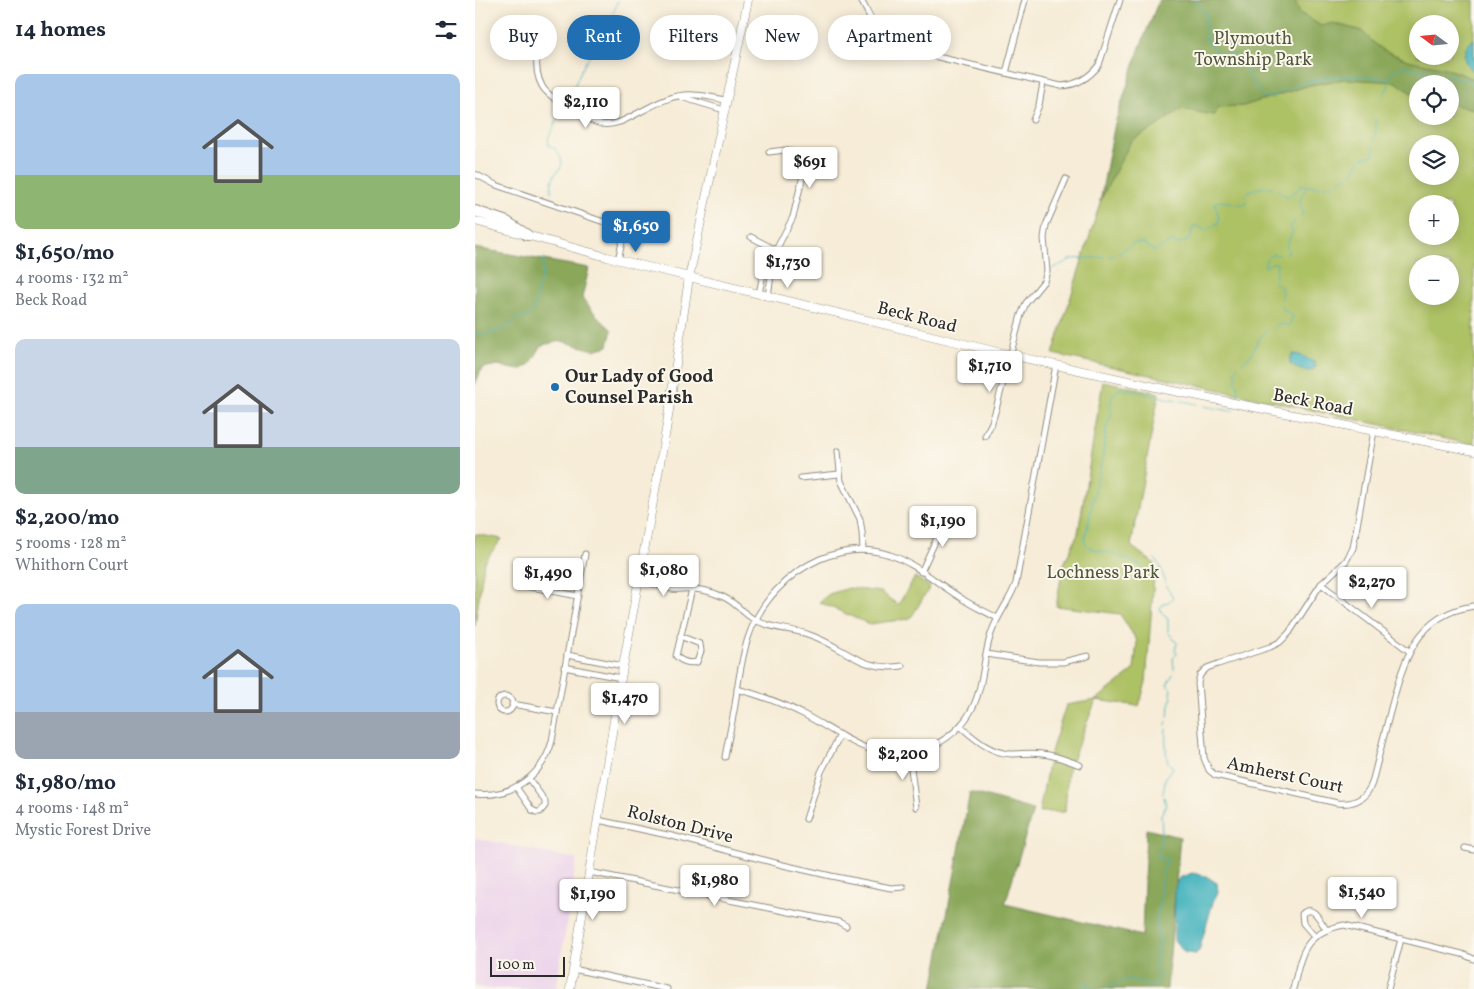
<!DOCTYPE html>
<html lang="en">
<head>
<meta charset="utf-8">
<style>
  body { margin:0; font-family:Vollkorn,serif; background:#f2f2f3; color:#1f2937; height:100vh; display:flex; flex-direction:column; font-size:19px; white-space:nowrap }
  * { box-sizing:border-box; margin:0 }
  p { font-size:16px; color:#747a83 }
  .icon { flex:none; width:28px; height:28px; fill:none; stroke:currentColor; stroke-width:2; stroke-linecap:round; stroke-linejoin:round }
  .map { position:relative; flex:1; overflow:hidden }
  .drawer { display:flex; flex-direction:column; background:#fff; width:475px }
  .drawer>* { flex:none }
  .hud { position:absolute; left:15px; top:15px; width:475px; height:45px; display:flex; gap:10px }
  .needle { width:32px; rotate:286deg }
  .tools { position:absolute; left:934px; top:15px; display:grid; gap:10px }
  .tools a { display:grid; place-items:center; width:50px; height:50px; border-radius:50%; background:#fff; box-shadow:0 2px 12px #0003; font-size:25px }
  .scale { position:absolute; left:15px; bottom:12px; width:75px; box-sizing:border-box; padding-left:5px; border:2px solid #2b2b2b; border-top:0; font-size:14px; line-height:18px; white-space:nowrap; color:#2b2b2b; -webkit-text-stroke:4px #fbf7ec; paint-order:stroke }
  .price { position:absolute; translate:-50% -42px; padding:0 11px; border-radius:5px; background:#fff; color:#222; font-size:16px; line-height:32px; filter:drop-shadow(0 1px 2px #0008) }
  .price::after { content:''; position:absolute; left:50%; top:30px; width:15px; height:11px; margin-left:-8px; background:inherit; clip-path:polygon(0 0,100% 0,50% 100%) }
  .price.selected { background:#1f6fb2; color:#fff }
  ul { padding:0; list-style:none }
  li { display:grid; align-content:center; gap:10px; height:265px; padding:0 15px }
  li span { display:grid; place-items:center; height:155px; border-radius:10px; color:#555 }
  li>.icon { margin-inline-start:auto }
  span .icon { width:90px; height:90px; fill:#fffc; stroke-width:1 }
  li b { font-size:21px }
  h2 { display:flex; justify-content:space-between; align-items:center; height:60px; padding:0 15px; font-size:21px }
  .pill { padding:0 18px; border-radius:22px; background:#fff; box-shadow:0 2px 12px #0003; font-size:18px; line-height:45px }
  .pill.selected { background:#1f6fb2; color:#fff }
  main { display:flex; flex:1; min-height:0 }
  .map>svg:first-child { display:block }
  .built { fill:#ebd1eb }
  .green { fill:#adc165; stroke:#6c7648; fill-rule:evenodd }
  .forest { fill:#8aa75a; stroke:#5a6942 }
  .water { fill:#43b2bd; stroke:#376e74 }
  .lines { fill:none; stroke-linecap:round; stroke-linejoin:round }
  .stream { stroke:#43b2bd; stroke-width:1 }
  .street-casing { stroke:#908c81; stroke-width:7 }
  .secondary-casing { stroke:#908c81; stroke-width:9 }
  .highway-casing { stroke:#908c81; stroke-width:12 }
  .street { stroke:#fff; stroke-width:5 }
  .secondary { stroke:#fff; stroke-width:8 }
  .highway { stroke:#fff; stroke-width:10 }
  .poi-dot { fill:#1f6fb2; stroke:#fbf7ec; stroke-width:2 }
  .labels { text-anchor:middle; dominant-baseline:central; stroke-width:4; stroke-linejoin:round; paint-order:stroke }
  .park-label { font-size:18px; fill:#52583c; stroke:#fbf7ec }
  .street-label { font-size:18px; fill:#2b2b2b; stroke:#fbf7ec }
  .poi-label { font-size:18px; font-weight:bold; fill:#2b2b2b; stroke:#fbf7ec; text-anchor:start }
</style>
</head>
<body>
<main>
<section class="drawer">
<h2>14 homes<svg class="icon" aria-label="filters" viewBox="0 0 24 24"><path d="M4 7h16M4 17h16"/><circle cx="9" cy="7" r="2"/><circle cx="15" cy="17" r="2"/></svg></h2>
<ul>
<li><span style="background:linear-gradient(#a9c7e8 65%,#8fb573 0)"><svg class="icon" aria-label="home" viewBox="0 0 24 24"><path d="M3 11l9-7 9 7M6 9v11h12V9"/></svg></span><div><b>$1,650/mo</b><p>4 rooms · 132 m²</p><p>Beck Road</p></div></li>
<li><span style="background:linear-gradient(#c9d6e8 70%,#7fa58c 0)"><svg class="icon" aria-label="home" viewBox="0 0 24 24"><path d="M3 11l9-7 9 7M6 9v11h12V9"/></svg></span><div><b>$2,200/mo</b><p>5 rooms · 128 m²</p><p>Whithorn Court</p></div></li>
<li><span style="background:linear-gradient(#a9c7e8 70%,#9aa5b1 0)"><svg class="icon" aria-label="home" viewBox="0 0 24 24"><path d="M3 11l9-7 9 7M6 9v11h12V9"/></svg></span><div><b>$1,980/mo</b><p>4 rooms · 148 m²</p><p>Mystic Forest Drive</p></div></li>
</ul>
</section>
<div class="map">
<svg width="999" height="989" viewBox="0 0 999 989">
  <rect width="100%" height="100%" fill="#fbf7ec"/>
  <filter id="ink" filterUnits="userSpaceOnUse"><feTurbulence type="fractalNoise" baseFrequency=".02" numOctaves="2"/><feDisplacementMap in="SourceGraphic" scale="10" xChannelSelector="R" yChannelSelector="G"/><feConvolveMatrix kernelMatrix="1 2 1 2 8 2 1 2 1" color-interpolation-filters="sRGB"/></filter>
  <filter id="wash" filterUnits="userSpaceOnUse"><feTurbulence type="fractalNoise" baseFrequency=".0096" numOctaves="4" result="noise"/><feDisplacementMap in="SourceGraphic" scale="20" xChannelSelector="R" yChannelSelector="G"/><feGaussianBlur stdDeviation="1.12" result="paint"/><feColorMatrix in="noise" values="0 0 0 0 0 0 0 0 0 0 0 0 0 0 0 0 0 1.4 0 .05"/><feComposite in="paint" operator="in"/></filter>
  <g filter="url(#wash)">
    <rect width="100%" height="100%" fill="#f6ecd7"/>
    <!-- built -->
    <polygon class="built" points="0,838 102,859 81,989 11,989 0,986"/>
    <!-- green -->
    <g class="green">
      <path d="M688 0H999V445L578 354ZM942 24H975V56H942ZM942 84H975V116H942ZM942 144H975V176H942ZM942 204H975V236H942ZM942 264H975V296H942Z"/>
      <polygon points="628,381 684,393 656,546 680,564 671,682 664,706 621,700 593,770 590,812 564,812 575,755 591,705 621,700 659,670 662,641 645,614 581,606 588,566 603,533"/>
      <polygon points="0,534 27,539 9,562 0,626"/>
      <polygon points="440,577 455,587 437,616 433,619 394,624 344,602 354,594 374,588 406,592 423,605"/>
    </g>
    <!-- forest -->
    <g class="forest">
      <polygon points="684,0 820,0 825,13 846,26 858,23 887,31 899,43 910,51 933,60 970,68 999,79 999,109 975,104 975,84 942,84 942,95 938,94 921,82 870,79 835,85 768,106 744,107 739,115 706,109 682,126 656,141 625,201 640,123 665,47"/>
      <polygon points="0,248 114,268 107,298 123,317 137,330 133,346 119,350 86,341 67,345 56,363 46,370 33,368 23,365 7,368 0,385"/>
      <polygon points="495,792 558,810 530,904 667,936 671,829 705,837 692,989 458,989"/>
    </g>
    <!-- water -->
    <g class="water">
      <path d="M141 25C159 30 157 45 143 54L135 53C129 44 132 31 141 25Z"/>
      <path d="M999 39V71C985 63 987 48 999 39Z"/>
      <path d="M819 354C829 355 831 359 839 362L841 367 836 371C829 371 819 369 815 363V357Z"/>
      <polygon points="717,873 731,876 742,883 743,892 738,902 724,951 721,954 710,953 699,940 700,887 704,878"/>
    </g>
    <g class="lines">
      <!-- stream -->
      <g class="stream">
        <path d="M720 0 731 14 730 22 732 32 730 37 732 41 743 54C748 55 754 54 759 56 769 61 778 88 790 98H793C837 75 866 73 915 79"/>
        <path d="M95 95C102 82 108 60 120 52L123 43 126 39 129 28 136 20 143 0"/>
        <path d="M908 95 913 87 916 74 922 69 930 66 946 71 959 72 960 74 969 79 975 75C982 79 991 80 999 83"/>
        <polyline points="898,141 901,131 901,119"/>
        <polyline points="864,181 880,170 882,165 887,158 898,155 900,149 897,145"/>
        <path d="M802 189 808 195 812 196 823 190 826 185C835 186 851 189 859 183"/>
        <path d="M76 192C76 188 77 180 79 176 83 169 89 168 86 158 85 154 81 153 80 148L74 146 73 139 84 116"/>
        <path d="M770 197C771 196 771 194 772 193 775 189 792 186 797 187"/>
        <path d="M825 217 828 213C824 201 824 198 832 187"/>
        <path d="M811 254 814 252 811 246C815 242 814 236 818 232L816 229V226L820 221"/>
        <polyline points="804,255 797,254 791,260 789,266 791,267 797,263 801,263 802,264 800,282 801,284 806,286 807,299"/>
        <path d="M634 257 646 253 649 249 653 248 655 245C671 239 669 247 680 251L698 241 703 244 715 240 718 226H722L731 231 736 227 743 223 744 218 740 204 741 202C752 199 760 206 771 204V201"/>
        <polyline points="577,269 597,259 629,257"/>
        <polyline points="800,330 804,323 814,326 818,316 807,309 806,305"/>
        <path d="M0 334C12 337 36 327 44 317L49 318C62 312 60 302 63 290 63 286 65 286 66 282 68 274 68 266 69 258"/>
        <polyline points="767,363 775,356 784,339 792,330"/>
        <path d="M761 398C764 392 764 386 760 381L762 378 760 371 763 366"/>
        <polyline points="729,406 756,411 759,409"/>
        <path d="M679 558C687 565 688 576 691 586 693 590 696 593 698 597 696 603 688 602 685 608L687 614 693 619V632L702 643 700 650 702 654 698 658 699 669"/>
        <polyline points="686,570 680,573 671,573 666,566 633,552 623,551 612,546 610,542 610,536 615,517 617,502 620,493 621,484 627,460 632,425 637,413 635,408 637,397 642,390 646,389 722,404"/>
        <path d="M693 717C693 712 696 706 695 701L697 698 695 694 696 689 692 685 698 674"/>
        <polyline points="691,725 692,722"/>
        <path d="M688 793 691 776 698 768C697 766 694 764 693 762 691 758 690 734 691 729"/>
        <polyline points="608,989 611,984 613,983 616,989"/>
        <path d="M632 989 634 986 642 984 653 979 678 986 684 976 680 970 682 951 685 942 681 924 685 899 686 878 692 860 691 858 684 860 682 856C688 842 687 829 686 815L691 805 689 797"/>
      </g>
    </g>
  </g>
  <g filter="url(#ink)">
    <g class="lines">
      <!-- street casing -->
      <g class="street-casing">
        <g id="street">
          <path d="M386 0 396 19 405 31 413 39 423 45 450 54 586 86C602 85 614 78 624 65L645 0"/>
          <circle cx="59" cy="45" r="11"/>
          <path d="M62 55C61 65 62 77 67 86 73 98 112 120 126 124 132 125 139 124 145 122 169 112 193 92 220 95 231 95 241 99 251 100"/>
          <polyline points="531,73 550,0"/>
          <polyline points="206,97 249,110"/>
          <polyline points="558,120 564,105 568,83"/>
          <path d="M0 174 21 185 129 222C153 234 148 236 143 260"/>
          <polyline points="276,237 301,250"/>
          <polyline points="284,294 289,269 296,264 301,250 318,217 329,171 328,161 320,153 310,150 294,152"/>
          <polyline points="293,296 297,269 296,264"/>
          <path d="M899 431 878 548 871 561 846 584 814 633 805 642 795 647 743 664 732 668 725 675 723 683 729 758 734 770 740 775 862 803C879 805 891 799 897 783 903 759 909 736 915 712 928 663 940 614 999 606"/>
          <polyline points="510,436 517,422 521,409 546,315 551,303 569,281 572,271 569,238 571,225 591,179"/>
          <polyline points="363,451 366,481 385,519 387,532 388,550"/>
          <polyline points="326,478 364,474"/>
          <polyline points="165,570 200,580 216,588"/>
          <polyline points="446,572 472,516"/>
          <path d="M164 579C175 582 186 587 197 589 203 590 210 588 216 589 226 589 237 592 246 596 260 601 267 613 280 620 299 630 316 628 335 635 370 647 386 672 427 666"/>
          <polyline points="846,584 934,651"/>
          <polyline points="46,585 103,596"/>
          <path d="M205 636 225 644 226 651 222 662C214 664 207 662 201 656L217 589"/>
          <polyline points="511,654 564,662 588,662 613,656"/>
          <polyline points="92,655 148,666"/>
          <polyline points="89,667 146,678"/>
          <path d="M262 689C285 695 309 704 330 715 351 726 371 741 394 749 436 765 488 741 502 697 509 677 509 654 516 634 522 615 535 601 541 583L581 365"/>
          <circle cx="30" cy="704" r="8"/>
          <polyline points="37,704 82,712"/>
          <path d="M485 726C500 739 515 753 536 754 546 754 557 752 567 754 581 755 593 761 605 765"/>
          <polyline points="434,753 441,807"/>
          <path d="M250 757C253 740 257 723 260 705 263 683 266 660 273 638 284 604 311 574 345 559 367 550 392 547 415 555 440 563 463 584 486 598 497 606 510 611 522 618"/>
          <polyline points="41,787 57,810 61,812 65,812 70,806 70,801 54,779"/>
          <path d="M0 794C36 798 68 776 77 741L110 554"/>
          <polyline points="331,819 346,772 365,735"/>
          <polyline points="123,820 197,836 308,865 356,876 416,888 428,887"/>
          <polyline points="990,848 999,850"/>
          <polyline points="114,872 364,922 371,926"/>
          <path d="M840 937 828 923 827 914C838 903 845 921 851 929"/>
          <polyline points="98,969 192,989"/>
          <path d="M818 989C827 953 828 933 869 925L987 954 999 959"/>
          <polyline points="913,989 926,939"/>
        </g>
      </g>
      <!-- secondary casing -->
      <g class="secondary-casing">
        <g id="secondary">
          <polyline points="0,221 132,257 535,355 694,390 999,451"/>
          <polyline points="95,989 146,678 191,430 214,278 273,0"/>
        </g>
      </g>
      <!-- highway casing -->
      <g class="highway-casing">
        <polyline id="highway" points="0,211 32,222 52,235"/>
      </g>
      <!-- street -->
      <use href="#street" class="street"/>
      <!-- secondary -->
      <use href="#secondary" class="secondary"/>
      <!-- highway -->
      <use href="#highway" class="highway"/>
    </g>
  </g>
  <!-- markers -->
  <circle class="poi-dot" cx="80" cy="387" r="5"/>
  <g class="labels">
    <!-- park labels -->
    <g class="park-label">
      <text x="778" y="39">Plymouth<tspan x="778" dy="21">Township Park</tspan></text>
      <text x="628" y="573">Lochness Park</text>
    </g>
    <!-- street labels -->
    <g class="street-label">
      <text transform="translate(442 318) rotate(14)">Beck Road</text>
      <text transform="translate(838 403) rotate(11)">Beck Road</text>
      <text transform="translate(810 776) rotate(12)">Amherst Court</text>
      <text transform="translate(205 825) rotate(14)">Rolston Drive</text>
    </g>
    <!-- poi labels -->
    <g class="poi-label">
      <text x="90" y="377">Our Lady of Good<tspan x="90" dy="21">Counsel Parish</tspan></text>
    </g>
  </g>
</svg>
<div class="tools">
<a><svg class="needle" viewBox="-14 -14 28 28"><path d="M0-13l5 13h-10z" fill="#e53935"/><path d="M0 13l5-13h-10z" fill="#747a83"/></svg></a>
<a><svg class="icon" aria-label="locate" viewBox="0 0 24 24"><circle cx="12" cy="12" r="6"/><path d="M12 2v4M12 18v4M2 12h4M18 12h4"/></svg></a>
<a><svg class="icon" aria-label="layers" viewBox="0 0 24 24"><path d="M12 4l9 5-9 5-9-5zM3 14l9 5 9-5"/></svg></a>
<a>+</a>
<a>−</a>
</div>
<div class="scale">100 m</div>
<b class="price" style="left:111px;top:129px">$2,110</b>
<b class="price" style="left:335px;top:189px">$691</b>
<b class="price selected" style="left:161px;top:253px">$1,650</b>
<b class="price" style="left:313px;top:289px">$1,730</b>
<b class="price" style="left:515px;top:393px">$1,710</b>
<b class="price" style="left:468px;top:548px">$1,190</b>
<b class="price" style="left:189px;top:597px">$1,080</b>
<b class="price" style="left:73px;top:600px">$1,490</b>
<b class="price" style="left:897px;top:609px">$2,270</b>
<b class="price" style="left:150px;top:725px">$1,470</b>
<b class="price" style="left:428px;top:781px">$2,200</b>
<b class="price" style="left:240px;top:907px">$1,980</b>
<b class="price" style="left:887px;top:919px">$1,540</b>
<b class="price" style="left:118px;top:921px">$1,190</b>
<div class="hud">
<a class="pill">Buy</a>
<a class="pill selected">Rent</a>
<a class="pill">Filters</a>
<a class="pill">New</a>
<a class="pill">Apartment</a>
</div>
</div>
</main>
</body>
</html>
